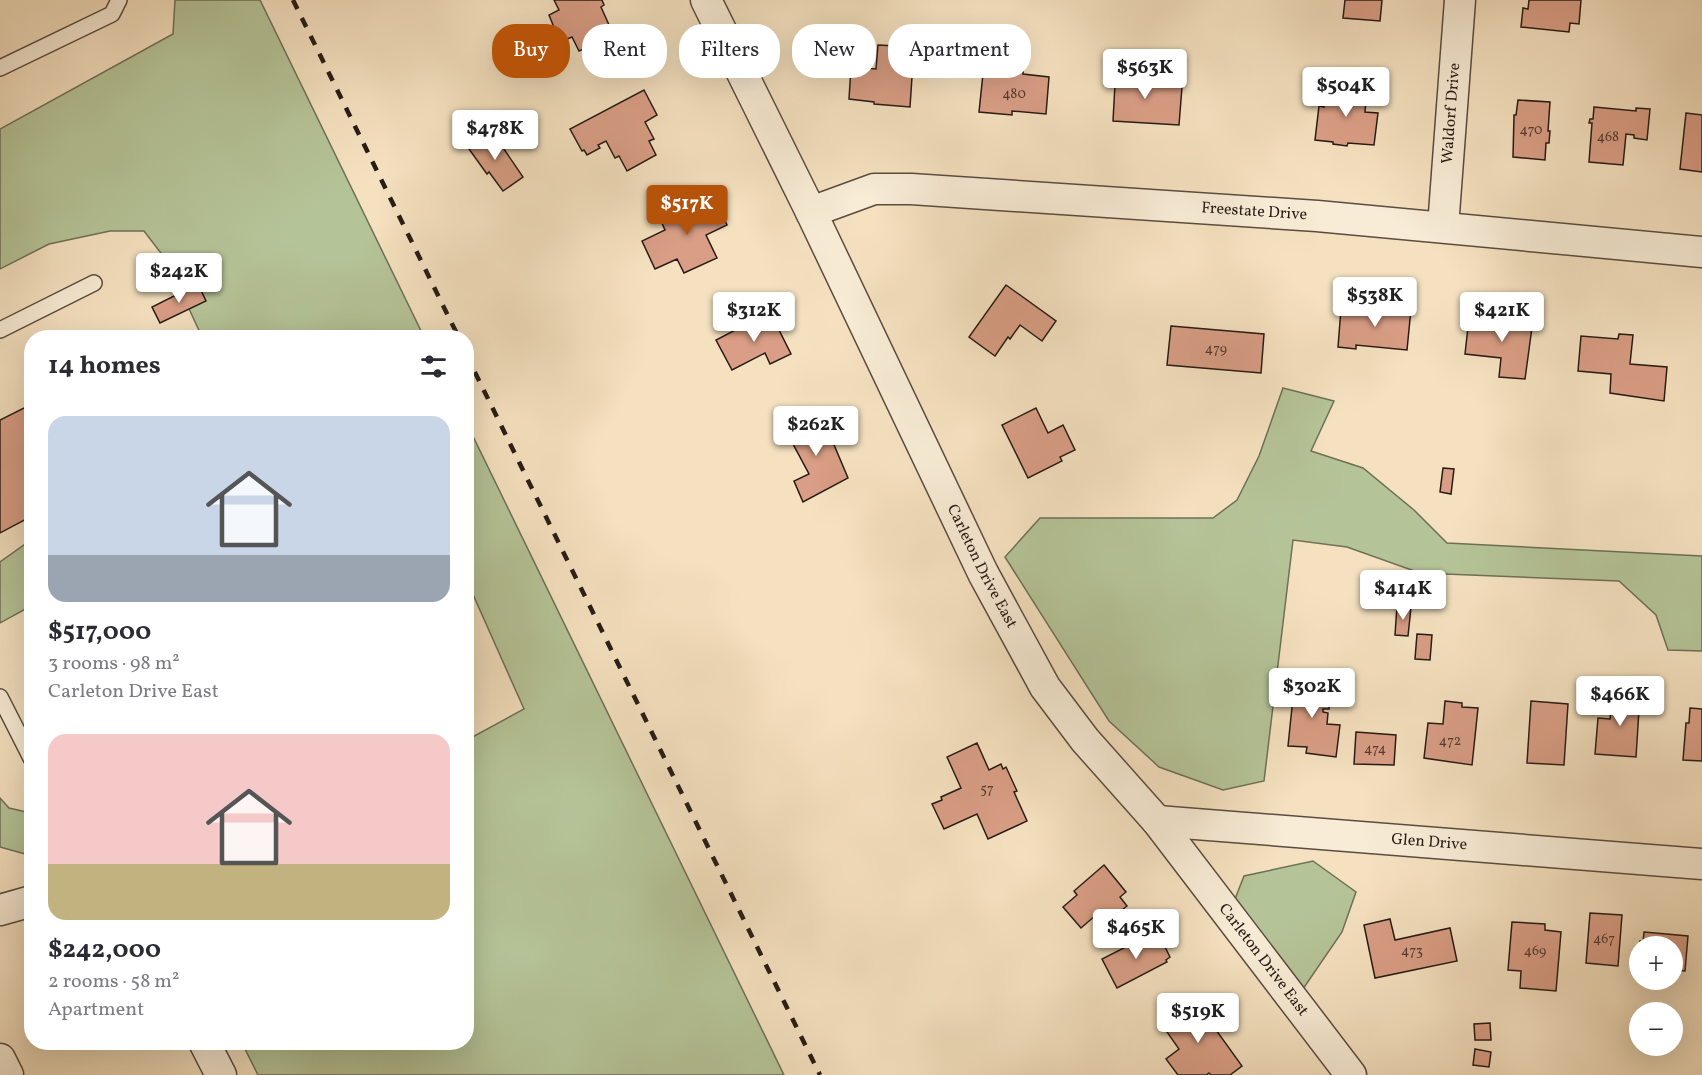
<!DOCTYPE html>
<html lang="en">
<head>
<meta charset="utf-8">
<style>
  body { margin:0; font-family:Vollkorn,serif; background:#f7f7f7; color:#2b2b33; height:100vh; display:flex; flex-direction:column; font-size:22px; white-space:nowrap }
  * { box-sizing:border-box; margin:0 }
  p { font-size:20px; color:#7c7c81 }
  .icon { flex:none; width:33px; height:33px; fill:none; stroke:currentColor; stroke-width:2; stroke-linecap:round; stroke-linejoin:round }
  .map { position:relative; flex:1; overflow:hidden }
  .drawer { position:absolute; left:24px; top:330px; width:450px; height:720px; display:flex; flex-direction:column; background:#fff; border-radius:24px; box-shadow:0 6px 24px #0002 }
  .drawer>* { flex:none }
  .banner { position:absolute; left:492px; top:24px; width:570px; height:54px; display:flex; gap:12px }
  .fabs { position:absolute; left:1629px; top:936px; display:grid; gap:12px }
  .fabs a { display:grid; place-items:center; width:54px; height:54px; border-radius:50%; background:#fff; box-shadow:0 6px 24px #0002; font-size:30px }
  .price { position:absolute; translate:-50% -51px; padding:0 14px; border-radius:6px; background:#fff; color:#222; font-size:20px; line-height:39px; filter:drop-shadow(0 2px 3px #0008) }
  .price::after { content:''; position:absolute; left:50%; top:36px; width:18px; height:14px; margin-left:-9px; background:inherit; clip-path:polygon(0 0,100% 0,50% 100%) }
  .price.on { background:#b45309; color:#fff }
  ul { padding:0; list-style:none }
  li { display:grid; align-content:center; gap:12px; height:318px; padding:0 24px }
  li span { display:grid; place-items:center; height:186px; border-radius:18px; color:#555 }
  li>.icon { margin-inline-start:auto }
  span .icon { width:108px; height:108px; fill:#fffc; stroke-width:1 }
  li b { font-size:26px }
  h2 { display:flex; justify-content:space-between; align-items:center; height:72px; padding:0 24px; font-size:26px }
  .pill { padding:0 21px; border-radius:24px; background:#fff; box-shadow:0 6px 24px #0002; font-size:21px; line-height:54px }
  .pill.on { background:#b45309; color:#fff }
  .map>svg:first-child { display:block }
  .green { fill:#b5c498; stroke:#6e7057; stroke-width:1.5 }
  .building { fill:#d99e85; stroke:#271b16; stroke-width:1.5 }
  .lines { fill:none; stroke-linecap:round; stroke-linejoin:round }
  .service-casing { stroke:#5a4c40; stroke-width:18 }
  .minor-casing { stroke:#5a4c40; stroke-width:33 }
  .service { stroke:#f8ecd6; stroke-width:15 }
  .minor { stroke:#f8ecd6; stroke-width:30 }
  .rail { stroke:#271b16; stroke-width:4.5; stroke-dasharray:10 10; stroke-linecap:butt }
  .labels { text-anchor:middle; dominant-baseline:central; stroke-width:6; stroke-linejoin:round; paint-order:stroke }
  .number-label { font-size:14px; fill:#543c32 }
  .street-label { font-size:16px; fill:#271b16; stroke:#f8ecd6 }
</style>
</head>
<body>
<div class="map">
<svg width="1702" height="1075" viewBox="0 0 1702 1075">
  <rect width="100%" height="100%" fill="#f5e1c0"/>
  <filter id="stains"><feTurbulence type="fractalNoise" baseFrequency=".00333" numOctaves="4"/><feColorMatrix values="0 0 0 0 .2 0 0 0 0 .09 0 0 0 0 .02 0 0 0 .5 -.17"/></filter>
  <radialGradient id="worn" r=".72"><stop offset=".6" stop-color="#630" stop-opacity="0"/><stop offset="1" stop-color="#630" stop-opacity=".3"/></radialGradient>
  <!-- green -->
  <g class="green">
    <polygon points="175,0 260,0 424,337 202,337 167,261 144,231 110,231 49,244 0,269 0,129 173,34"/>
    <polygon points="1283,388 1334,401 1311,451 1363,468 1414,510 1447,543 1702,556 1702,651 1668,650 1656,615 1619,581 1420,573 1347,547 1293,540 1264,781 1223,790 1159,767 1109,721 1005,557 1040,518 1213,518 1237,500 1259,456"/>
    <polygon points="467,424 784,1075 258,1075 242,1043 466,1042 467,740 524,709 467,581"/>
    <polygon points="31,540 31,606 0,623 0,562"/>
    <polygon points="0,798 9,808 31,813 31,854 25,854 0,847"/>
    <polygon points="1313,861 1356,892 1342,932 1303,989 1235,899 1244,876"/>
  </g>
  <!-- building -->
  <g class="building">
    <polygon points="554,0 602,0 604,5 601,7 614,36 579,51 572,37 560,42 549,15 559,10"/>
    <polygon points="1345,0 1382,0 1380,21 1343,18"/>
    <polygon points="1529,0 1581,0 1579,24 1570,23 1569,32 1521,27 1523,8 1528,9"/>
    <polygon points="878,45 914,47 910,107 874,104 874,102 849,99 851,67 876,69"/>
    <polygon points="1000,53 1025,55 1023,74 1049,77 1046,114 1012,111 1012,115 979,112 985,55 1000,57"/>
    <polygon points="1116,66 1136,68 1135,84 1144,84 1145,75 1158,76 1157,85 1175,85 1175,87 1182,87 1179,125 1113,121"/>
    <polygon points="1326,85 1367,89 1365,112 1378,113 1374,145 1348,143 1347,146 1333,144 1333,142 1315,140 1319,106 1324,107"/>
    <polygon points="644,90 657,115 645,122 654,139 649,141 656,155 627,171 619,156 615,158 606,141 598,145 600,148 587,155 584,150 582,151 570,129"/>
    <polygon points="1518,100 1550,102 1548,131 1550,131 1549,143 1546,143 1545,160 1513,157 1514,115 1516,115"/>
    <polygon points="1594,107 1636,111 1636,108 1650,109 1647,140 1634,138 1634,135 1626,134 1623,165 1589,162 1592,123 1589,123 1590,119 1593,119"/>
    <polygon points="1686,113 1702,115 1702,172 1680,169"/>
    <polygon points="478,132 484,140 493,133 523,177 503,191 489,172 487,174 469,149 475,146 470,138"/>
    <polygon points="712,194 727,225 706,235 717,258 684,273 677,259 655,269 642,241 665,230 660,219"/>
    <polygon points="198,284 206,301 160,323 152,307"/>
    <polygon points="1006,285 1056,321 1042,341 1020,325 1010,339 1008,337 995,356 969,337"/>
    <polygon points="1369,306 1411,309 1407,350 1356,345 1356,349 1338,347 1341,309 1369,312"/>
    <polygon points="770,312 791,354 770,364 765,353 732,370 716,340"/>
    <polygon points="1490,316 1533,320 1525,379 1499,377 1501,358 1465,354 1469,318 1490,320"/>
    <polygon points="1171,326 1264,334 1261,373 1167,365"/>
    <polygon points="1619,334 1633,335 1630,364 1667,367 1664,401 1610,393 1611,374 1578,371 1581,336 1618,339"/>
    <polygon points="32,404 32,516 0,533 0,420"/>
    <polygon points="1036,408 1048,433 1063,425 1075,450 1060,457 1062,461 1028,478 1002,425"/>
    <polygon points="821,414 848,478 803,502 794,481 809,474 785,429"/>
    <polygon points="1443,468 1454,469 1451,494 1440,492"/>
    <polygon points="1397,606 1411,607 1408,636 1395,635"/>
    <polygon points="1417,634 1432,635 1430,660 1415,659"/>
    <polygon points="1298,670 1314,671 1312,689 1330,691 1329,709 1323,709 1323,712 1328,713 1327,724 1340,725 1336,757 1306,753 1307,747 1288,746 1294,688 1297,688"/>
    <polygon points="1612,692 1640,694 1636,757 1595,754 1598,718 1610,719"/>
    <polygon points="1445,701 1462,703 1462,707 1478,708 1472,765 1424,758 1428,723 1443,724"/>
    <polygon points="1531,701 1568,704 1564,765 1527,763"/>
    <polygon points="1690,708 1702,709 1702,761 1683,760 1686,723 1689,723"/>
    <polygon points="1356,732 1396,735 1394,765 1354,764"/>
    <polygon points="977,743 989,770 1001,764 1003,769 1006,767 1017,791 1014,792 1027,821 988,839 977,814 944,829 932,804 942,800 941,797 961,788 947,757"/>
    <polygon points="1104,865 1126,892 1120,897 1127,906 1104,925 1096,915 1081,928 1063,907 1077,895 1074,891"/>
    <polygon points="1590,913 1622,915 1618,966 1586,963"/>
    <polygon points="1390,919 1395,940 1450,928 1457,961 1375,978 1364,925"/>
    <polygon points="1512,922 1545,924 1545,930 1561,932 1556,991 1520,988 1521,971 1508,970"/>
    <polygon points="1644,932 1688,936 1685,971 1672,970 1672,946 1643,946 1640,945 1640,941 1643,941"/>
    <polygon points="1153,933 1160,947 1164,945 1170,957 1166,960 1167,962 1117,988 1102,959"/>
    <polygon points="1193,998 1242,1066 1230,1075 1211,1075 1209,1073 1206,1075 1178,1075 1166,1059 1179,1049 1160,1022"/>
    <polygon points="1490,1023 1491,1040 1475,1040 1474,1024"/>
    <polygon points="1475,1049 1491,1052 1489,1067 1473,1065"/>
  </g>
  <g class="lines">
    <!-- service casing -->
    <g class="service-casing">
      <g id="service">
        <polyline points="0,68 112,14 119,0"/>
        <polyline points="0,330 94,283"/>
        <polyline points="0,697 32,760"/>
      </g>
    </g>
    <!-- minor casing -->
    <g class="minor-casing">
      <g id="minor">
        <path id="s1" d="M706 0 811 212 983 573 1045 687 1085 740 1157 821 1351 1075"/>
        <path id="s2" d="M811 212 874 189H911L1317 216 1702 252"/>
        <path id="s3" d="M1443 227 1460 0"/>
        <path id="s4" d="M1157 821 1702 864"/>
        <polyline points="0,910 32,901"/>
        <polyline points="204,1042 221,1075"/>
        <polyline points="0,1059 8,1075"/>
      </g>
    </g>
    <!-- service -->
    <use href="#service" class="service"/>
    <!-- minor -->
    <use href="#minor" class="minor"/>
    <!-- rail -->
    <g class="rail">
      <polyline points="293,0 459,338"/>
      <polyline points="466,354 820,1075"/>
    </g>
  </g>
  <g class="labels">
    <!-- number labels -->
    <g class="number-label">
      <text x="1014" y="94">480</text>
      <text x="1531" y="130">470</text>
      <text x="1608" y="137">468</text>
      <text x="1216" y="349">479</text>
      <text x="1450" y="741">472</text>
      <text x="1375" y="749">474</text>
      <text x="987" y="789">57</text>
      <text x="1604" y="939">467</text>
      <text x="1412" y="951">473</text>
      <text x="1535" y="951">469</text>
    </g>
    <!-- street labels -->
    <g class="street-label">
      <text stroke="none"><textPath href="#s3" startOffset="114">Waldorf Drive</textPath></text>
      <text stroke="none"><textPath href="#s2" startOffset="448">Freestate Drive</textPath></text>
      <text stroke="none"><textPath href="#s1" startOffset="630">Carleton Drive East</textPath></text>
      <text stroke="none"><textPath href="#s4" startOffset="273">Glen Drive</textPath></text>
      <text stroke="none"><textPath href="#s1" startOffset="1116">Carleton Drive East</textPath></text>
    </g>
  </g>
  <rect width="100%" height="100%" filter="url(#stains)"/>
  <rect width="100%" height="100%" fill="url(#worn)"/>
</svg>
<div class="fabs">
<a>+</a>
<a>−</a>
</div>
<b class="price" style="left:1145px;top:100px">$563K</b>
<b class="price" style="left:1346px;top:118px">$504K</b>
<b class="price" style="left:495px;top:161px">$478K</b>
<b class="price on" style="left:687px;top:236px">$517K</b>
<b class="price" style="left:179px;top:304px">$242K</b>
<b class="price" style="left:1375px;top:328px">$538K</b>
<b class="price" style="left:754px;top:343px">$312K</b>
<b class="price" style="left:1502px;top:343px">$421K</b>
<b class="price" style="left:816px;top:457px">$262K</b>
<b class="price" style="left:1403px;top:621px">$414K</b>
<b class="price" style="left:1312px;top:719px">$302K</b>
<b class="price" style="left:1620px;top:727px">$466K</b>
<b class="price" style="left:1136px;top:960px">$465K</b>
<b class="price" style="left:1198px;top:1044px">$519K</b>
<div class="banner">
<a class="pill on">Buy</a>
<a class="pill">Rent</a>
<a class="pill">Filters</a>
<a class="pill">New</a>
<a class="pill">Apartment</a>
</div>
<section class="drawer">
<h2>14 homes<svg class="icon" aria-label="filters" viewBox="0 0 24 24"><path d="M4 7h16M4 17h16"/><circle cx="9" cy="7" r="2"/><circle cx="15" cy="17" r="2"/></svg></h2>
<ul>
<li><span style="background:linear-gradient(#c9d6e8 75%,#9aa5b1 0)"><svg class="icon" aria-label="home" viewBox="0 0 24 24"><path d="M3 11l9-7 9 7M6 9v11h12V9"/></svg></span><div><b>$517,000</b><p>3 rooms · 98 m²</p><p>Carleton Drive East</p></div></li>
<li><span style="background:linear-gradient(#f6c9c9 70%,#c2b280 0)"><svg class="icon" aria-label="home" viewBox="0 0 24 24"><path d="M3 11l9-7 9 7M6 9v11h12V9"/></svg></span><div><b>$242,000</b><p>2 rooms · 58 m²</p><p>Apartment</p></div></li>
</ul>
</section>
</div>
</body>
</html>
